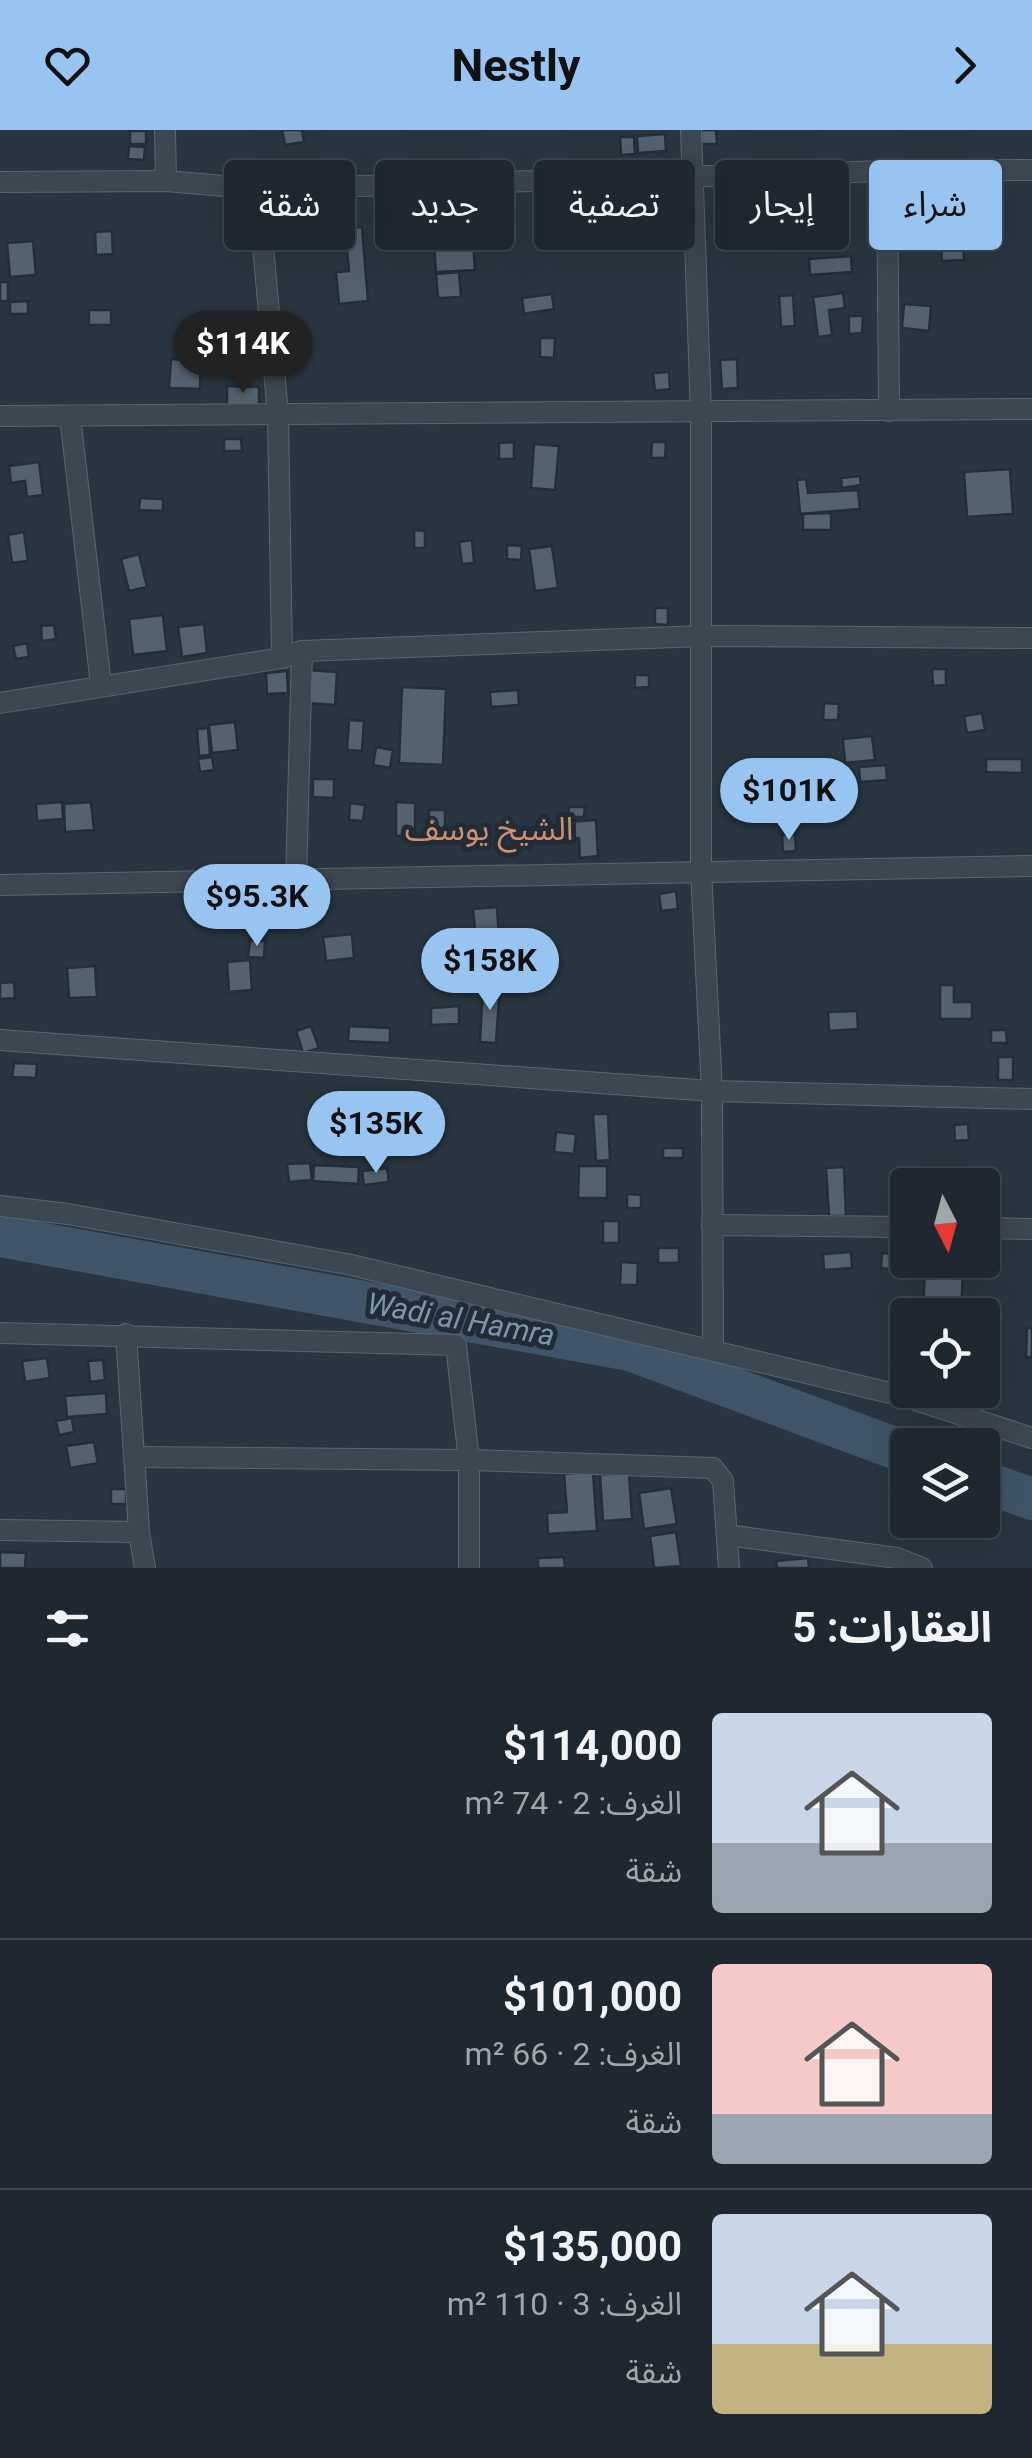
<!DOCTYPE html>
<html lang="ar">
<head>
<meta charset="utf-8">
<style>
  body { margin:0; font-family:Roboto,"Noto Sans Arabic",sans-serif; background:#2c343d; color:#f1f3f6; direction:rtl; height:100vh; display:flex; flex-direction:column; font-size:38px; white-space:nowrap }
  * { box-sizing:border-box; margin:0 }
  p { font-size:32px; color:#a1a6ab }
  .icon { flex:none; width:55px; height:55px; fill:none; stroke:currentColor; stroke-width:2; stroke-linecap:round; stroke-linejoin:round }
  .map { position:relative; height:1438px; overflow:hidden; direction:ltr }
  .details { display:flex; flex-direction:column; background:#1f2831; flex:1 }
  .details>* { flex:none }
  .guide { position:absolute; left:30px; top:30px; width:972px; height:90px; direction:rtl; display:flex; gap:20px }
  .needle { width:65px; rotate:174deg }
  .fabs { position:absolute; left:890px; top:1038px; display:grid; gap:20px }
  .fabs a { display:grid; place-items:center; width:110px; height:110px; border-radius:10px; background:#1f2831; box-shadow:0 10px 40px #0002,0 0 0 2px #3c444d; font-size:50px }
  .price { position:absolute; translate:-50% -85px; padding:0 22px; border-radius:35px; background:#98c4f2; color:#111; font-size:32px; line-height:65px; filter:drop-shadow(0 2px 5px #0008) }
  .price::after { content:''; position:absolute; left:50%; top:60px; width:30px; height:22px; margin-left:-15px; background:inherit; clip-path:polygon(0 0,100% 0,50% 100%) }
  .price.on { background:#222; color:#fff }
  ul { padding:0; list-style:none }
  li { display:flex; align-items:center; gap:30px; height:250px; padding:0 40px }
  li+li { border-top:2px solid #3c444d }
  li span { display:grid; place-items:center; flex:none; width:280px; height:200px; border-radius:10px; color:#555 }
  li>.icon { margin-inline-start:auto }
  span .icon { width:120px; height:120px; fill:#fffc; stroke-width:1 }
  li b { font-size:42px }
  h2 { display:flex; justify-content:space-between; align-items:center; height:120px; padding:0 40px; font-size:42px }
  .pill { padding:0 35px; border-radius:10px; background:#1f2831; box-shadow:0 10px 40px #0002,0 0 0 2px #3c444d; font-size:35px; line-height:90px }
  .pill.on { background:#98c4f2; color:#111 }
  header { display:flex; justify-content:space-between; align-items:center; height:130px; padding:0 40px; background:#98c4f2; color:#111; font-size:45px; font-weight:700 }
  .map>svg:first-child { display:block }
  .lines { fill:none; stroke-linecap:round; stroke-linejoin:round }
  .river { stroke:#405569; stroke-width:42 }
  .building { fill:#54616e; stroke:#232e39; stroke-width:2.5 }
  .street-casing { stroke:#5b656e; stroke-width:22 }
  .street { stroke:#3d4751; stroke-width:20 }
  .labels { text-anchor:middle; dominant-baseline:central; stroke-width:10; stroke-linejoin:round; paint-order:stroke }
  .water-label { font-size:30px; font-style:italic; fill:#7c96ac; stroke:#212c37 }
  .quarter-label { font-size:32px; fill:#d09070; stroke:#212c37 }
</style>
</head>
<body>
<header><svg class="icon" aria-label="forward" viewBox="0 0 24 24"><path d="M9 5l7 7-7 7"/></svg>Nestly<svg class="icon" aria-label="heart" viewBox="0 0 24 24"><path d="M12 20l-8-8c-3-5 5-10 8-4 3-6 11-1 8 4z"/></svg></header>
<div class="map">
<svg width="1032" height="1438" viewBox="0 0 1032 1438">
  <rect width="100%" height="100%" fill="#293641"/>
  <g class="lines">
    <!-- river -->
    <g class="river">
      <polyline points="0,1106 630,1220 908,1323"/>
      <polyline points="982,1351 1032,1369"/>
    </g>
  </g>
  <!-- building -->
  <g class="building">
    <polygon points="282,0 302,0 304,12 285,15"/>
    <polygon points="701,0 716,0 717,14 701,14"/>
    <rect x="130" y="1" width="16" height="13"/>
    <polygon points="665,4 666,21 638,23 637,6"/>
    <polygon points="620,7 634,7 635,24 621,25"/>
    <polygon points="129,16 145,17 144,30 128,29"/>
    <polygon points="576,73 591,73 590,89 575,89"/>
    <polygon points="472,96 475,140 436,142 433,99"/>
    <polygon points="362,97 368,171 339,174 336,142 349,141 347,120 338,121 336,99"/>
    <polygon points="112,101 113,124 96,125 95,102"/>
    <polygon points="768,102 797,102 796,122 767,121"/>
    <polygon points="33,111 36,145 10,147 7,113"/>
    <polygon points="963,113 964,130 942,131 941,114"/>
    <polygon points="851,126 852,142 810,145 809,129"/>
    <polygon points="459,142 461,167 438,168 436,144"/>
    <rect x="0" y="152" width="8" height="19"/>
    <polygon points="843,163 845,178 829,180 832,205 818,207 813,167"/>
    <polygon points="552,164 554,179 524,184 522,168"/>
    <polygon points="793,165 795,196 781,197 779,166"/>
    <polygon points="28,171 28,184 10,184 10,172"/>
    <polygon points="904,174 931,176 929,201 902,198"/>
    <rect x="89" y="180" width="22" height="15"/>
    <polygon points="849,186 863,186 862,203 849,204"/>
    <polygon points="540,208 555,208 554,228 540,227"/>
    <polygon points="214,228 230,228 231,242 214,243"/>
    <polygon points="171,229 201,231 200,259 169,258"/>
    <polygon points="737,229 738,258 722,259 720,230"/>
    <polygon points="669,242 670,259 655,261 653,243"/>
    <polygon points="227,256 259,257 259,275 227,275"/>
    <polygon points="224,309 241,309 242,321 224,321"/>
    <polygon points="514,312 514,329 499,329 499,313"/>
    <polygon points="652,312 666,312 665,328 651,328"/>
    <polygon points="534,314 559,316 555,360 531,358"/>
    <polygon points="39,332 43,365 27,367 25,351 11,353 9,336"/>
    <polygon points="1010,339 1013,384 967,387 964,342"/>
    <polygon points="860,346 861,355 842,358 841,348"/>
    <polygon points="806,349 808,363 858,360 860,379 800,384 797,350"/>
    <polygon points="140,368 163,369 163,381 139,380"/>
    <polygon points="831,383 831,400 803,400 803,384"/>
    <polygon points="414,400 425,401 425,418 414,418"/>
    <polygon points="24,402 28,431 12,433 8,405"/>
    <polygon points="472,410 474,433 462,434 459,412"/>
    <polygon points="507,415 522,416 521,430 507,429"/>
    <polygon points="552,416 558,458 535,461 529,419"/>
    <polygon points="139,424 147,457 129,461 121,429"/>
    <polygon points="655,478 668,478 668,495 655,494"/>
    <polygon points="163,485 167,521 133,525 129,489"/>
    <polygon points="204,494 207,523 182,527 178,497"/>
    <polygon points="54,495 56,509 42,511 41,496"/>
    <polygon points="27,513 29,527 16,529 13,516"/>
    <polygon points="932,539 946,539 946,555 933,556"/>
    <polygon points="308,540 337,542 335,575 306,573"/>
    <polygon points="287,541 288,563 267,564 266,543"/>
    <polygon points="635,545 649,545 649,557 635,558"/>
    <polygon points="402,557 446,559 443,635 399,633"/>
    <polygon points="518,560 519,575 491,577 490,562"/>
    <polygon points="824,573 839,574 838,590 823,590"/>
    <polygon points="982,583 985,600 967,603 964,586"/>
    <polygon points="349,590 364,591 362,621 347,620"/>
    <polygon points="235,592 238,620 212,623 209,595"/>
    <polygon points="208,598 210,625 199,626 197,599"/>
    <polygon points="872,606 875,630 845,633 843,609"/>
    <polygon points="376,617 393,620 390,638 373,635"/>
    <polygon points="212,627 214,640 200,642 198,629"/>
    <polygon points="986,629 1022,629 1022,643 986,642"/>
    <polygon points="886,635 887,650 860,652 859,637"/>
    <polygon points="313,649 334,649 334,668 313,667"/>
    <polygon points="62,672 63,689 37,691 36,674"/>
    <polygon points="91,672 94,700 65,702 64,674"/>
    <polygon points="396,672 415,673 415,706 396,706"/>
    <polygon points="350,673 365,675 363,691 349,690"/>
    <polygon points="569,677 585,677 584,687 568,687"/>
    <polygon points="429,680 445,680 445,699 429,700"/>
    <polygon points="596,690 598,726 580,728 579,708 569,709 568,692"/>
    <polygon points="795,704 796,721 783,722 782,705"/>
    <polygon points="676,761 678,779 661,781 659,764"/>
    <polygon points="497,777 501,840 470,842 468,812 483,811 482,800 475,800 473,779"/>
    <polygon points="352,804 354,828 326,831 323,807"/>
    <polygon points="250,810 265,811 264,828 248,827"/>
    <polygon points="250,830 252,860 229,862 227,832"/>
    <polygon points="95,836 97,867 69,868 67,838"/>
    <polygon points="14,852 15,868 0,869 0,853"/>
    <polygon points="483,854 500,855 496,913 480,912"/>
    <polygon points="940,855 954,855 954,872 972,872 972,889 940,889"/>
    <polygon points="459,876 459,894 431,895 431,878"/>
    <polygon points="857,881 858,899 829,901 828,882"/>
    <polygon points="311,896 319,918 303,923 296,901"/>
    <polygon points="349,896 390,898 390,913 348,911"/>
    <polygon points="991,900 1006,900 1007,913 991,913"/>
    <rect x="998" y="927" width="15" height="23"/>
    <polygon points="14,933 37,934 36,948 12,947"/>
    <polygon points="593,984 608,984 610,1030 596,1031"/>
    <polygon points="968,994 969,1010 955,1011 954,995"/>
    <polygon points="556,1002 576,1004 574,1024 554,1022"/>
    <rect x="663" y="1018" width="20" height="10"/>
    <polygon points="310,1033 312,1050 289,1052 287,1034"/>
    <polygon points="314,1035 359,1037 358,1054 313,1051"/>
    <polygon points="579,1036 607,1036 607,1068 578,1068"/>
    <polygon points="844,1037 846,1086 829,1086 826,1038"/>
    <polygon points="387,1038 389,1052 364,1055 362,1041"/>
    <polygon points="975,1054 990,1055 989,1088 982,1088 982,1055"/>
    <polygon points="627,1064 641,1065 641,1078 627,1078"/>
    <rect x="603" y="1091" width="16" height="22"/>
    <rect x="658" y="1118" width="21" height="15"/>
    <polygon points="851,1122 852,1138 824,1140 823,1124"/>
    <polygon points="882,1123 897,1124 895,1140 881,1138"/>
    <polygon points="621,1132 638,1133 637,1155 620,1155"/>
    <polygon points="925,1139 963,1141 961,1184 923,1182"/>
    <polygon points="1027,1198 1032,1198 1032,1227 1026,1227"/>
    <polygon points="47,1228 50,1248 25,1252 22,1231"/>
    <polygon points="103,1230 105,1250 90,1252 88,1231"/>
    <polygon points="106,1263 107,1284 67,1287 65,1266"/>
    <polygon points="72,1288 74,1302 59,1305 56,1291"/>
    <polygon points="94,1312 98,1333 70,1338 66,1316"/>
    <polygon points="593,1342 597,1401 548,1404 547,1383 567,1382 564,1344"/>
    <polygon points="629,1343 632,1389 603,1391 600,1345"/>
    <polygon points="671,1358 677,1394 644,1399 639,1363"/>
    <rect x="111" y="1359" width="15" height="15"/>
    <polygon points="676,1402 681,1436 654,1438 650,1406"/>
    <polygon points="0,1422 26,1423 25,1438 0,1438"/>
    <polygon points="564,1427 565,1438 538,1438 538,1428"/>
    <polygon points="808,1428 809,1438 777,1438 776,1431"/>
  </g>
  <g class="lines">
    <!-- street casing -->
    <g class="street-casing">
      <g id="street">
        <polyline points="165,0 166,51"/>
        <polyline points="691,0 701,283 701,741 712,961 713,1220"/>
        <polyline points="887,41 889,281"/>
        <polyline points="0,52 166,51 258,59 887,41 1032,40"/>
        <polyline points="258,59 278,285 282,528"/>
        <polyline points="0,286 1032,279"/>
        <polyline points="70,286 101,555"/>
        <polyline points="0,573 282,528 302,521 703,506 1032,508"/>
        <polyline points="296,750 302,521"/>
        <polyline points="0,755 1032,736"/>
        <polyline points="0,910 712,961 1032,969"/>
        <polyline points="0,1076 68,1084 347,1134 903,1266 1032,1308"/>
        <polyline points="712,1095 908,1097"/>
        <polyline points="982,1098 1032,1099"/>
        <polyline points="0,1203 456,1215 469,1330 469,1438"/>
        <polyline points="126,1204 139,1402 145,1438"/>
        <polyline points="136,1327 469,1330 713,1338 723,1351 729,1438"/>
        <polyline points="0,1400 139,1402"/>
        <polyline points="727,1405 897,1428 922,1438"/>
      </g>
    </g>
    <!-- street -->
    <use href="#street" class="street"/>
  </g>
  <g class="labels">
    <!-- water labels -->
    <g class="water-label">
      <text transform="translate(461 1189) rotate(10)">Wadi al Hamra</text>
    </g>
    <!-- quarter labels -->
    <g class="quarter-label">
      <text x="489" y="699">الشيخ يوسف</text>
    </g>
  </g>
</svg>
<div class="fabs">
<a><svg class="needle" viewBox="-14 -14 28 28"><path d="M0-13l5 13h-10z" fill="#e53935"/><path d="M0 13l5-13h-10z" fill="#a1a6ab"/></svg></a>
<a><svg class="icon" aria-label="locate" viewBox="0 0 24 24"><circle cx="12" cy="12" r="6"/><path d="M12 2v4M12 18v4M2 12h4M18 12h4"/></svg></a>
<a><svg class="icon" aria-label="layers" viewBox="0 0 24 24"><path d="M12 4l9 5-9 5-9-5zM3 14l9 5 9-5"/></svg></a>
</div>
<b class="price on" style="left:243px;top:266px">$114K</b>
<b class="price" style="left:789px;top:713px">$101K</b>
<b class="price" style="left:257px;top:819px">$95.3K</b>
<b class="price" style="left:490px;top:883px">$158K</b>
<b class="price" style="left:376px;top:1046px">$135K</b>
<div class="guide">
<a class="pill on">شراء</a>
<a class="pill">إيجار</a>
<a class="pill">تصفية</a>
<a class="pill">جديد</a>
<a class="pill">شقة</a>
</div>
</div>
<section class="details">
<h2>العقارات: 5<svg class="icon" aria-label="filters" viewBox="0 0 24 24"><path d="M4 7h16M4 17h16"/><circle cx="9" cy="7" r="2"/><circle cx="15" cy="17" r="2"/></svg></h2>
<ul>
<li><span style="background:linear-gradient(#c9d6e8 65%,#9aa5b1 0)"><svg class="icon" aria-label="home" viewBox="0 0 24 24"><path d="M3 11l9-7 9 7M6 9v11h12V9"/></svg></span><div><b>$114,000</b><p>الغرف: 2 · 74 m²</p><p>شقة</p></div></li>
<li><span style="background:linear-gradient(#f6c9c9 75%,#9aa5b1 0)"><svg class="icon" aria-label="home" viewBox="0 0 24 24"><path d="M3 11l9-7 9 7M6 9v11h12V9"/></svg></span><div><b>$101,000</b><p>الغرف: 2 · 66 m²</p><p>شقة</p></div></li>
<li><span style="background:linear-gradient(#c9d6e8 65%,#c2b280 0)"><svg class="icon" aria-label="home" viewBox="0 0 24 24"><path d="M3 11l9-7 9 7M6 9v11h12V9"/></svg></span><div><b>$135,000</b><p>الغرف: 3 · 110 m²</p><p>شقة</p></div></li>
</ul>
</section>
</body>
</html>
